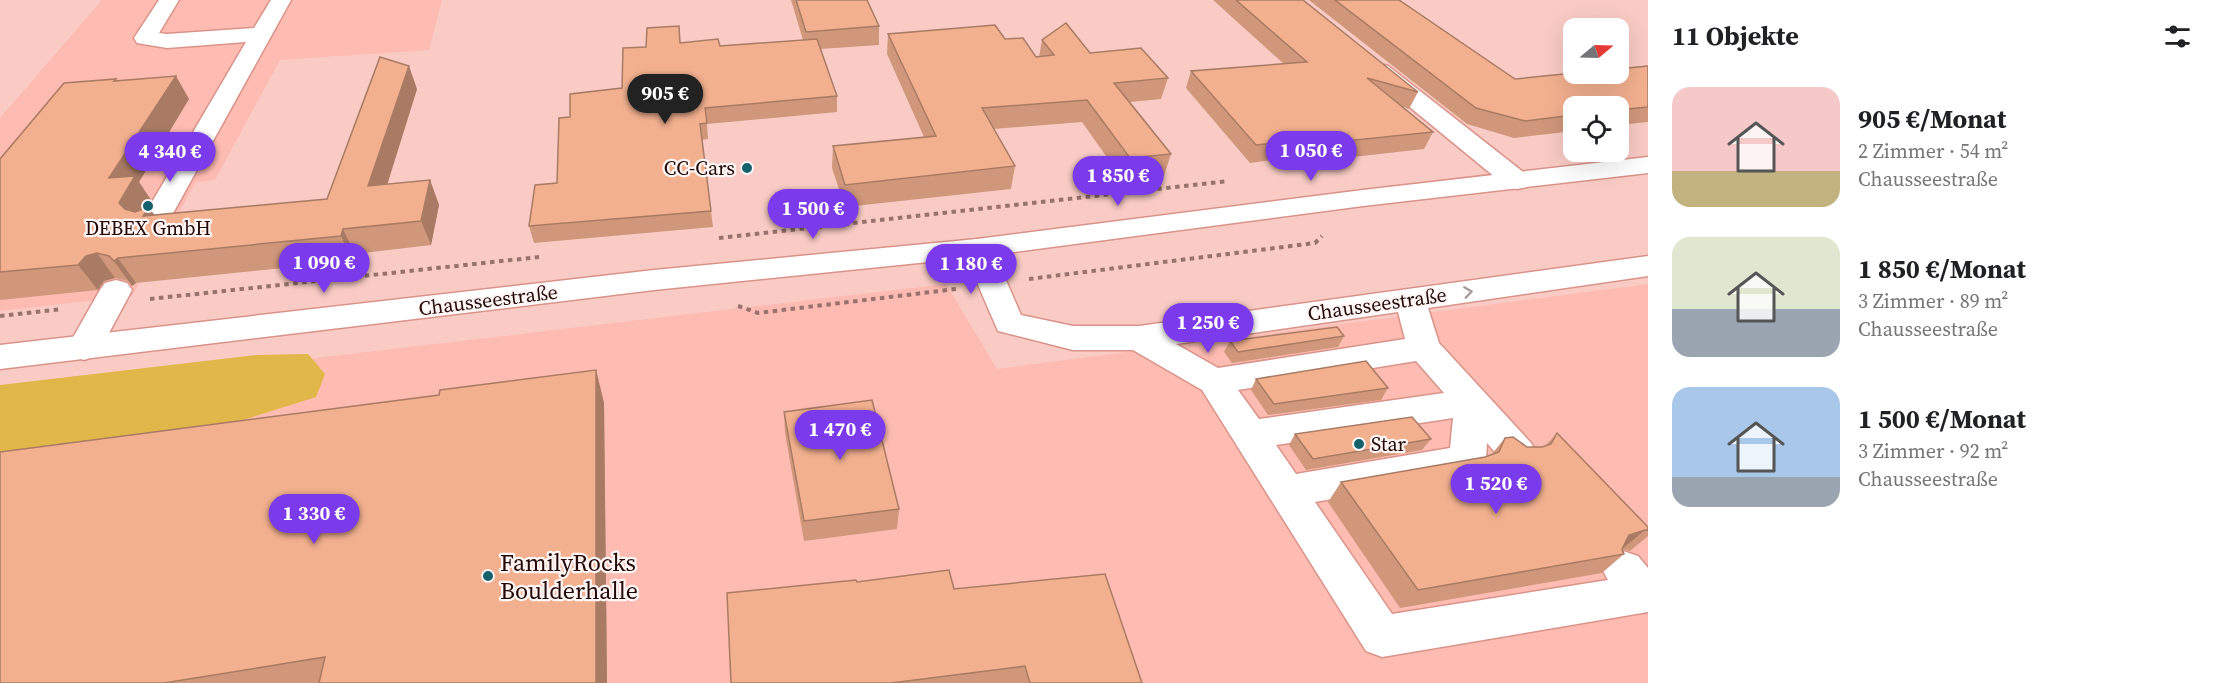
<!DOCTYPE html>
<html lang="de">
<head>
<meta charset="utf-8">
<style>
  body { margin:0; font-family:"Source Serif 4",serif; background:#f6f6f6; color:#202124; height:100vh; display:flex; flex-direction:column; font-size:22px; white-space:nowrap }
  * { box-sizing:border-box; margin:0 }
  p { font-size:20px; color:#757577 }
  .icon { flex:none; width:33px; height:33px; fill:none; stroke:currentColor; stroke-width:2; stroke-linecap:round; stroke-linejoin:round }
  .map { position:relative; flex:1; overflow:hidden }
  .details { display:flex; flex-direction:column; background:#fff; width:570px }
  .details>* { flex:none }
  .needle { width:39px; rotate:71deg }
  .tools { position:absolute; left:1563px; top:18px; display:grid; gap:12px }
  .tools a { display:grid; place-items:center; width:66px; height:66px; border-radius:12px; background:#fff; box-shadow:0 6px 24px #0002; font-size:30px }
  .price { position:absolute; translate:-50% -51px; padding:0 14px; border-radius:21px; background:#7c3aed; color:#fff; font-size:20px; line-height:39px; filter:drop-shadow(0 2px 3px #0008) }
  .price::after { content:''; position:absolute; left:50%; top:36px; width:18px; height:14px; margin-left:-9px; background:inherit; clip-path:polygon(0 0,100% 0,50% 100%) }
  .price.selected { background:#222; color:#fff }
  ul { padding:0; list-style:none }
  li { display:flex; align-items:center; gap:18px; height:150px; padding:0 24px }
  li span { display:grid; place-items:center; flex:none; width:168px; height:120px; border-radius:18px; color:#555 }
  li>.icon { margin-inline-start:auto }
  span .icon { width:72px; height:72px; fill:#fffc; stroke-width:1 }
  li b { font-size:26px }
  h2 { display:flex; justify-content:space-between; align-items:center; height:72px; padding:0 24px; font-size:26px }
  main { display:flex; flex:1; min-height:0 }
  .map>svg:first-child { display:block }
  .built { fill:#febbb2 }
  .green { fill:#e1b74a }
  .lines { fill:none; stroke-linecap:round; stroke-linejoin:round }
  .minor-casing { stroke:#da9389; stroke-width:3 }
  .major-casing { stroke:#da9389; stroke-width:3 }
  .path { stroke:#98736e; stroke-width:4; stroke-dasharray:4.5 4.5; stroke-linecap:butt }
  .minor { fill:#fff; fill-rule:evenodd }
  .major { fill:#fff; fill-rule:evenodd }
  .wall { fill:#d0977b }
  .shaded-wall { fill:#a97b64 }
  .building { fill:#f2b08f; stroke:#a97b64; stroke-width:1.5 }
  .oneway { stroke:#a79c9b }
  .poi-dot { fill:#15626c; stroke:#fef6f5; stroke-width:2 }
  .labels { text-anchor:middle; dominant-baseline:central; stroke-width:4.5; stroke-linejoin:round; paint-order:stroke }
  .poi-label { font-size:20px; fill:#220806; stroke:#fef6f5; text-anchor:end }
  .street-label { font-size:20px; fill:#220806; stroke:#fef6f5 }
  .near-poi-label { font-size:24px; fill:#220806; stroke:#fef6f5; text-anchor:start }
</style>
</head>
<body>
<main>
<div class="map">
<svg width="1648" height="683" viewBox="0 0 1648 683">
  <rect width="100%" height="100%" fill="#f9cbc4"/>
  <!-- built -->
  <g class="built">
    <polygon points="102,0 442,0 429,50 280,60 215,180 196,182 132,296 0,311 0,118"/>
    <polygon points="946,284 997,369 1648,284 1648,683 0,683 0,395"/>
  </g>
  <!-- green -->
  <polygon class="green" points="308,354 325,374 316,397 224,426 0,467 0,385 257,355"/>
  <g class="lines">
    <!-- minor casing -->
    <g class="minor-casing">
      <g id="minor">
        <polygon points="159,0 179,0 159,33 167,34 254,28 271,0 291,0 166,226 162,232 152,235 142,232 138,226 246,42 167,48 137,43 134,38"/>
        <polygon points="1380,64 1388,66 1527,175 1531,181 1527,187 1517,189 1507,187 1372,76 1368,71 1372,66"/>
        <path d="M977 239 987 241 992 248 1021 315 1073 326H1139L1648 256V276L1428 308 1439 343 1531 443 1537 453 1531 463C1507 471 1502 460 1487 443L1486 460 1480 471 1467 475 1315 502 1392 614 1608 580 1602 569 1608 556 1623 551 1638 556 1648 568V612L1382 657 1366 651 1202 390 1133 350H1073L998 331 962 248 967 241ZM1398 312 1405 339 1218 368 1176 344ZM1416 361 1444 393 1259 419 1238 390ZM1453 418 1450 448 1296 474 1276 445Z"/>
        <polygon points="116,280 127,283 132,290 101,348 96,356 84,360 72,356 67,348 100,290 105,283"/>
      </g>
    </g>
    <!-- major casing -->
    <g class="major-casing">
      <polygon id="major" points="1648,157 1648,173 1363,206 977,257 654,290 0,369 0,345 654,270 977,239 1363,190"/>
    </g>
    <!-- path -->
    <g class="path">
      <polyline points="719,238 1228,181"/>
      <polyline points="1029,279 1315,243 1322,236"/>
      <polyline points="150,299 539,257"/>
      <polyline points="738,306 758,313 956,289"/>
      <polyline points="0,316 62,309"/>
    </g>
    <!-- minor -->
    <use href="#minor" class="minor"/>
    <!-- major -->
    <use href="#major" class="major"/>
  </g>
  <!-- wall -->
  <g class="wall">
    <polygon points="791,0 867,0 879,26 879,45 820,49 837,96 837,112 707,124 708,139 702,140 713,227 534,243 529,226 557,183 570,117 622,88 646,47 681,43 720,46 803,40"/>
    <polygon points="1213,0 1303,0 1418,92 1409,109 1401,106 1433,132 1424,149 1300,163 1295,157 1250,163 1186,88 1191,71 1284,64"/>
    <polygon points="1309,0 1399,0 1515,79 1648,66 1648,122 1618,125 1618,106 1574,106 1574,131 1514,138 1467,124"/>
    <polygon points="888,34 1036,57 1039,57 1042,40 1090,53 1168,78 1161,99 1130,102 1171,154 1164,176 1123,180 1082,122 993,129 1015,166 1011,189 845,207 832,168 833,146 924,137 887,54"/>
    <polygon points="117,81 189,99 139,182 151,200 147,208 155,215 327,199 417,89 387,184 430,180 439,205 431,245 355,254 353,261 136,283 132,286 128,281 115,278 104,281 98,290 0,300 0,159"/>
    <polygon points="1344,336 1338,347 1232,363 1224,352 1230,341"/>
    <polygon points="596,370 604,403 607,683 0,683 439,395"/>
    <polygon points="1256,379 1388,388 1381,400 1268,415 1251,390"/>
    <polygon points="784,412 899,509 897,529 804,541 785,433"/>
    <polygon points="1557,433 1648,527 1648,536 1630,551 1622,549 1624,554 1602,573 1400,608 1328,502 1341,482 1485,457 1491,455 1505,438 1527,447 1542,447 1545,446"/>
    <polygon points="1295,434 1431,439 1422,450 1306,470 1289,445"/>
    <polygon points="857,582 954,589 1142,683 731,683"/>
  </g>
  <!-- shaded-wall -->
  <g class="shaded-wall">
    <polygon points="409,66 417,89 379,211 368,186"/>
    <polygon points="176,76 189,99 139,182 151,200 136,227 119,203 109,178"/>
    <polygon points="430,180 439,205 431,245 421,221"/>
    <polygon points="149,207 165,231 143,216"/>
    <polygon points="343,229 355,254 353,261 341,236"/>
    <polygon points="97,253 115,278 104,281 98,290 78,265 86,256"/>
    <polygon points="118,258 136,283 132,286 114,261"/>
    <polygon points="596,370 604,403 607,683 596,683"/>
    <polygon points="1645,530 1622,549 1629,535"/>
  </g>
  <!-- building -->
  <g class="building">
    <polygon points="796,0 867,0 879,26 806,32"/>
    <polygon points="1236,0 1303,0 1418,92 1367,78 1433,132 1307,145 1302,140 1256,145 1191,71 1307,62"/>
    <polygon points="1335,0 1399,0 1515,79 1574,73 1618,74 1618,69 1648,66 1648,107 1618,110 1618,106 1574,106 1574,115 1525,121 1476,108"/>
    <polygon points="1066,23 1090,53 1141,48 1168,78 1114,83 1171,154 1130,158 1087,100 982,108 1015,166 845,185 833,146 936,136 888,34 995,25 1005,39 1023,38 1036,57 1054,55 1042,40"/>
    <polygon points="679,26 680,43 718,39 720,46 817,39 837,96 705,108 707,123 700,124 711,211 529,226 535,185 557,183 559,118 570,117 570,94 622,88 623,48 646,47 647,28"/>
    <polygon points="380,57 409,66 368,186 430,180 421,221 343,229 341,236 118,258 114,261 109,256 97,253 86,256 78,265 0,272 0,159 64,83 116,79 114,81 176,76 109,178 135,176 119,203 125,209 135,212 149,207 143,216 327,199"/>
    <polygon points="1337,327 1344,336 1238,352 1230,341"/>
    <polygon points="1366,361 1388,388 1274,404 1256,379"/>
    <polygon points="596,370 596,683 319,683 325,657 164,683 0,683 0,452 439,395 440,390"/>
    <polygon points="872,400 899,509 804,521 784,412"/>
    <polygon points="1412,417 1431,439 1313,459 1295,434"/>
    <polygon points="1557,433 1648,527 1648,530 1645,530 1629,535 1622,549 1624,554 1418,590 1341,482 1485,457 1499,452 1505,438 1513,437 1527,447 1542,447 1551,444"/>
    <polygon points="949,570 954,589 1105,574 1142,683 1030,683 1025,666 891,683 731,683 727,593 856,580 857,582"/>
  </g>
  <!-- one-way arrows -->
  <defs><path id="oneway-chevron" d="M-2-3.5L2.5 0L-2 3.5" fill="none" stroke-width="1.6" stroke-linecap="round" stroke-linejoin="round" transform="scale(1.5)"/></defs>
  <use class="oneway" href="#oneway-chevron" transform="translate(1468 292) rotate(-8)"/>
  <!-- markers -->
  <g class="poi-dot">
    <circle cx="747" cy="168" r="6"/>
    <circle cx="148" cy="206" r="6"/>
    <circle cx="1359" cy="444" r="6"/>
    <circle cx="488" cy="576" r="6"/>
  </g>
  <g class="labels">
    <!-- poi labels -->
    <g class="poi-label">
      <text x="735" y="168">CC-Cars</text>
      <text x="148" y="228" text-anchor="middle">DEBEX GmbH</text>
      <text x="1371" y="444" text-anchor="start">Star</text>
    </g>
    <!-- street labels -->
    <g class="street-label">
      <text transform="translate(488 300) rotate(-7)">Chausseestraße</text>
      <text transform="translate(1377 304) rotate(-8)">Chausseestraße</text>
    </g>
    <!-- near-poi labels -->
    <g class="near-poi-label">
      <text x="500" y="562">FamilyRocks<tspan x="500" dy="28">Boulderhalle</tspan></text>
    </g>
  </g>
</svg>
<div class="tools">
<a><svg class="needle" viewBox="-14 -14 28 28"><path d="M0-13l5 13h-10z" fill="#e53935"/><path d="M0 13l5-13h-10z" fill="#757577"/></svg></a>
<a><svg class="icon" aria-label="locate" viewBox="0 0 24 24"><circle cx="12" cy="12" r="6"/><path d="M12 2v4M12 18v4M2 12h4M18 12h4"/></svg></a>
</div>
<b class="price selected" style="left:665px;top:125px">905 €</b>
<b class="price" style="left:1311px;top:182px">1 050 €</b>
<b class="price" style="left:170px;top:183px">4 340 €</b>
<b class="price" style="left:1118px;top:207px">1 850 €</b>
<b class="price" style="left:813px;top:240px">1 500 €</b>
<b class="price" style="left:324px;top:294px">1 090 €</b>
<b class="price" style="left:971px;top:295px">1 180 €</b>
<b class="price" style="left:1208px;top:354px">1 250 €</b>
<b class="price" style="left:840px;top:461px">1 470 €</b>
<b class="price" style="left:1496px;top:515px">1 520 €</b>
<b class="price" style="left:314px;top:545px">1 330 €</b>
</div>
<section class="details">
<h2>11 Objekte<svg class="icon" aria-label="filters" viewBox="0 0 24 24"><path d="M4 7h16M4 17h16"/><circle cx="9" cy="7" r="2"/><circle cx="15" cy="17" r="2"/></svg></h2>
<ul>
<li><span style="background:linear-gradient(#f6c9c9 70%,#c2b280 0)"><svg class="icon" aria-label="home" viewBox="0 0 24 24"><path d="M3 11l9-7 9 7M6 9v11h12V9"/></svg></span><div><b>905 €/Monat</b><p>2 Zimmer · 54 m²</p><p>Chausseestraße</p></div></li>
<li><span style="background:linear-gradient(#dfe7d0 60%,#9aa5b1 0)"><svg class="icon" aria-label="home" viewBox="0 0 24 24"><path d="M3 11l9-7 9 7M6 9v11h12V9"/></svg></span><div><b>1 850 €/Monat</b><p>3 Zimmer · 89 m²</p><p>Chausseestraße</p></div></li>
<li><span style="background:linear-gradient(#a9c7e8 75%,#9aa5b1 0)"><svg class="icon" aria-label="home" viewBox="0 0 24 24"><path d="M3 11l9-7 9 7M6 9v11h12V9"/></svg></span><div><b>1 500 €/Monat</b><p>3 Zimmer · 92 m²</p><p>Chausseestraße</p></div></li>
</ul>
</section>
</main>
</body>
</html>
